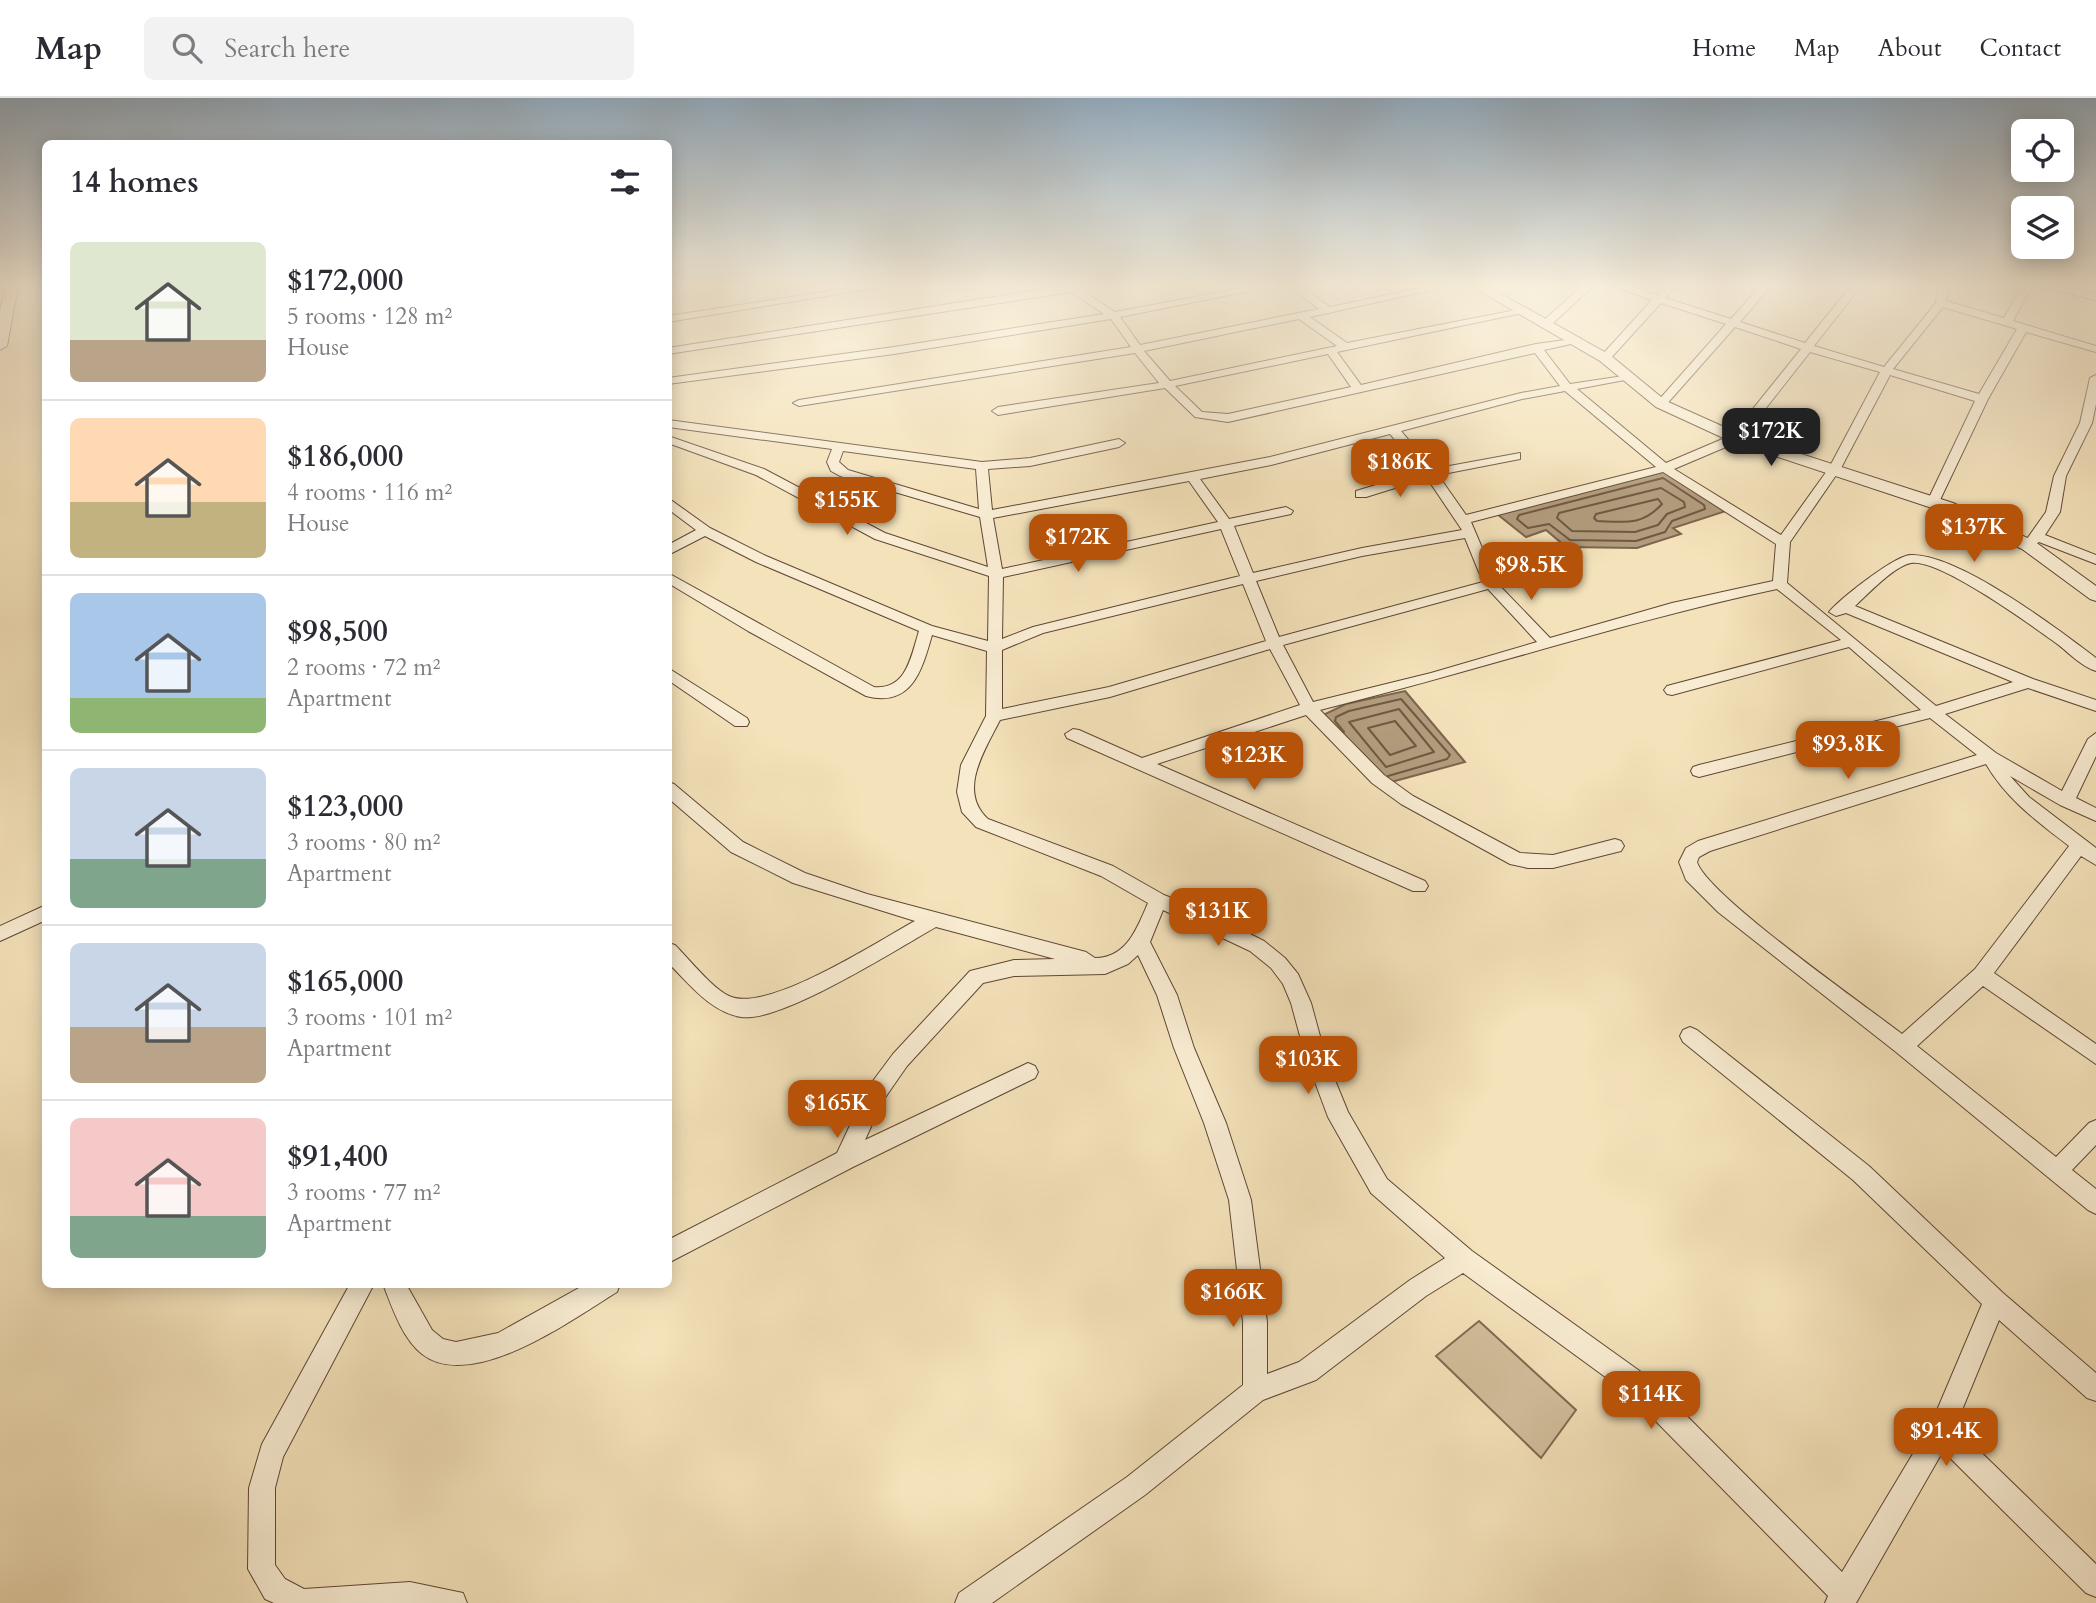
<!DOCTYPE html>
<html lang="en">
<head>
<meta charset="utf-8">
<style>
  body { margin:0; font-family:Cardo,serif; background:#f2f2f3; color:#2b2b33; height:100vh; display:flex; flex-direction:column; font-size:26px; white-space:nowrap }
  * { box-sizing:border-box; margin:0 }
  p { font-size:23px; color:#7c7c81 }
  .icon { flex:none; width:38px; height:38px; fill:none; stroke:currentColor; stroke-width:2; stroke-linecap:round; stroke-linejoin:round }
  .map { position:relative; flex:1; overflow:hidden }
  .panel { position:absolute; left:42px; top:42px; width:630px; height:1148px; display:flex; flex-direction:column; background:#fff; border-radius:10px; box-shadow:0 4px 18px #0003 }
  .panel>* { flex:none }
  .buttons { position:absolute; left:2011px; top:21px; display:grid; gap:14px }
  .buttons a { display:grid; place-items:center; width:63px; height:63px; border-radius:10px; background:#fff; box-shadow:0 4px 18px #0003; font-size:35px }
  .price { position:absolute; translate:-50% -60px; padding:0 16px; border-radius:14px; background:#b45309; color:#fff; font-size:23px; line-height:46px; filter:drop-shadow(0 2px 4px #0008) }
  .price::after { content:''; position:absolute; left:50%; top:42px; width:21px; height:16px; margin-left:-10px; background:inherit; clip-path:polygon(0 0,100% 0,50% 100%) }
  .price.current { background:#222; color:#fff }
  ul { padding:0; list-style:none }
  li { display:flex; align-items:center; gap:21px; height:175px; padding:0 28px }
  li+li { border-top:2px solid #e1e1e2 }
  li span { display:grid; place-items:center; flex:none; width:196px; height:140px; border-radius:10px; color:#555 }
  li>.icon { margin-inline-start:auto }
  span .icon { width:84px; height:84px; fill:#fffc; stroke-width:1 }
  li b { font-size:30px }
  h2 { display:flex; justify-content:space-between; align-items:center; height:84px; padding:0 28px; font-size:30px }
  header { display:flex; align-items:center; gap:42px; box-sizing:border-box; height:98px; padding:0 35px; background:#fff; border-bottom:2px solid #e1e1e2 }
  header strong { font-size:33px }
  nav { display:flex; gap:38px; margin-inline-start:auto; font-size:24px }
  .search { width:490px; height:63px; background:#f2f2f3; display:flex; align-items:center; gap:18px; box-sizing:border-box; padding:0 24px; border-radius:10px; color:#7c7c81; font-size:26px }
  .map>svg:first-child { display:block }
  .green { fill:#d2bf9c; stroke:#806952; stroke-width:2 }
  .water { fill:#b19c7d; stroke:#7d654e; stroke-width:2 }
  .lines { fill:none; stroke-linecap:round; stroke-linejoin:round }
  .shore { stroke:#705842; stroke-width:2 }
  .minor-casing { stroke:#604734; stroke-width:2 }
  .tertiary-casing { stroke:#604734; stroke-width:2 }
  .minor { fill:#f8ecd2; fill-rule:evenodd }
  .tertiary { fill:#f8ecd2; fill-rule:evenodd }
</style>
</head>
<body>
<header>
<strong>Map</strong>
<div class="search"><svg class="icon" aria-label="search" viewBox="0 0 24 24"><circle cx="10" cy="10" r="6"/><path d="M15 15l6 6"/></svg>Search here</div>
<nav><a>Home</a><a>Map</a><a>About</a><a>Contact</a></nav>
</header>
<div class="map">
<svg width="2096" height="1505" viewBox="0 0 2096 1505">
  <rect width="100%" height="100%" fill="#f4e2ba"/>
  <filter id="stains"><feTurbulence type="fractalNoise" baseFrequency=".00286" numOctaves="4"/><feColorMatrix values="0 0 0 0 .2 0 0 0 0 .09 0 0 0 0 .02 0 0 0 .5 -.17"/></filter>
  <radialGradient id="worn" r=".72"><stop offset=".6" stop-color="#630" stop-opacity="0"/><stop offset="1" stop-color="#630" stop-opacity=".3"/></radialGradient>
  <!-- green -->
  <polygon class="green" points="1479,1223 1576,1312 1541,1360 1436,1258"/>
  <!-- water -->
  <g class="water">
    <polygon points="1665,373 1726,413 1673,430 1681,436 1637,450 1566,449 1546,432 1526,439 1497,416"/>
    <polygon points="1405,593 1465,664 1380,687 1321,618 1346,606"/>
  </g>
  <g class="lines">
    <!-- shore -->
    <g class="shore">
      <polygon points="1663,380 1704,407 1705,411 1672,423 1665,434 1636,443 1570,442 1549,426 1528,430 1517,421 1519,417"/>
      <polygon points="1661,390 1684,404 1685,409 1667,416 1658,427 1635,434 1572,433 1557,420 1559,415"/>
      <path d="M1658 401 1662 406C1642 428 1625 424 1597 423L1594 420 1596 416Z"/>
      <polygon points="1399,611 1434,654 1386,669 1349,624"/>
      <polygon points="1395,623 1416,648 1390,657 1368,630"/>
      <polyline points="1344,634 1335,623 1336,619 1349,613 1401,601 1450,657 1447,661 1388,678"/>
    </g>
    <!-- minor casing -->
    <g class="minor-casing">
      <g id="minor">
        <polygon points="862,188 887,188 668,224 668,218"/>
        <path d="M1064 188H1084L1081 192 1115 214 1253 188H1274L1120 219 1140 247 1319 211 1288 188H1300L1330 209 1430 188H1450L1310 219 1347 245 1526 210V214L1522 215 1337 254 1361 287 1536 246 1580 240V244L1544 252 1570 286 1630 277V281L1577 291 1666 365 1732 337 1801 251 1735 229 1665 308H1657V304L1726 226 1661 205 1609 262H1601V258L1652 202 1613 188H1629L1657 197 1665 188H1676L1665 200 1731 221 1760 188H1771L1740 224 1805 245 1851 188H1861L1814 248 1884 269 1936 205 1938 188H1948L1946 203 2004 220 2022 188H2032L2013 223 2096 248V254L2026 234 1988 301 1939 404 1933 408 1927 404 1975 303 1890 277 1841 370 1790 444 1787 485 1936 608 2013 584 1846 515 1836 518 1829 514C1840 501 1895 457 1911 457 1959 456 2058 531 2096 560V573C2082 569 2068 554 2056 545 2031 527 1939 460 1911 465 1894 468 1867 497 1855 508L2033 581 2096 602V613L2028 590 1945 616 1996 655 2062 693 2088 641 2096 635V658L2076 700 2096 710V723L2060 707 2010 678 2029 699 2096 750V767L2081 758 1994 875 2096 946V966L1983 888 1917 948 2056 1059 2089 1025 2096 1022V1047L2072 1072 2096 1091V1116L2088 1112 1896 954 1718 814 1686 782 1679 764 1686 750 1698 743 1977 657 1930 620 1699 679 1693 677 1691 673 1693 669 1699 667 1921 612 1849 549 1672 597 1667 596 1664 592 1667 588 1841 542 1777 491C1623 524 1473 574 1320 612L1384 677 1413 698 1520 755 1553 757 1615 741 1621 743 1624 748 1621 753 1553 770H1528L1510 766 1401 706 1372 685 1306 617 1157 666 1425 783 1428 788 1425 793H1413L1067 640 1065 636 1073 631 1079 632 1142 660 1300 607 1270 551 1110 599 1000 622C985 652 957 693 988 721L1113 768 1164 797 1202 812 1264 843 1285 860 1298 876 1311 905 1326 960 1348 1014 1387 1081 1472 1153 1648 1279 1842 1474 1932 1324 1982 1206 1853 1082 1683 944 1680 938 1683 932 1690 929 1697 932 1869 1068 2003 1195 2096 1275V1303L2087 1300 1999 1222 1955 1329 2096 1466V1499L2086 1495 1943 1353 1856 1505H1825L1828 1498 1630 1297 1463 1175 1426 1198 1316 1282 1263 1302 1145 1397 992 1505H955L959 1495 1127 1379 1243 1287V1224L1229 1102 1204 1025 1174 950 1157 897 1138 857 1128 866 1105 876 1014 878 983 885 907 968 882 1004 865 1042 1028 965 1035 968 1038 974 1035 980 853 1069 668 1165V1142L837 1055 867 991 893 956 970 873 1014 862 1055 861 936 829C897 851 781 925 741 919 710 914 689 885 668 865V845L675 847C689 861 712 890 729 898 767 916 878 843 915 823L793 785 731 754 668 700V684L674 686 743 744 805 775 867 796 1086 854 1095 860C1127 860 1137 830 1148 805L1101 778 976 729 962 714 957 694 961 667 986 618 987 553 932 537C922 572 912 610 866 598L748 533 668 485V475L874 589C907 592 911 558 919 533L756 464 705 438 668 457V447L696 432 668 411V400L710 430 766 458 932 528 988 543 989 478 875 441 756 377 668 345V338L764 371 885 435 988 469 980 419 840 378 831 373 827 364 832 351 668 329V322L982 364 1030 360 1119 341 1125 345 1119 349 1030 368 988 371 992 412 1270 359 1521 295 1560 288 1535 255 1228 324 1195 319 1165 290 998 317 992 313 998 309 1159 285 1135 255 799 308 793 305 799 302 1131 249 1111 221 894 256 668 286V280L894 249 1104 216 1071 194 668 256V250ZM1943 209 2017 231 1979 296 1893 271ZM1299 221 1337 248 1170 283 1144 253ZM1810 254 1880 274 1829 370 1781 437 1674 371 1740 343ZM1328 256 1351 289 1228 316 1202 314 1175 288ZM1565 293 1656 369 1466 417 1438 377 1520 361V355L1433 371 1401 333 1522 301ZM1390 336 1422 373 1356 393V399H1366L1427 380 1462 432 1362 450 1253 475 1234 428 1291 416 1293 413 1286 409 1229 421 1200 381 1271 367ZM843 353 976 371 979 411 848 372 839 364ZM1663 374 1776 446 1773 483 1672 505 1550 540 1497 485 1471 424ZM1189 383 1218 424 1002 471 993 420ZM1221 431 1240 478 1033 529 1002 541 1003 479ZM1465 440 1483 484 1279 539 1256 483 1362 458ZM1243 486 1266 543 1109 589 1002 611V552L1043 535ZM1488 491 1537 544 1431 575 1313 604 1283 547ZM1986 666C2007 702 2037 723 2069 748L1975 871 1902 936C1866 908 1707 797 1697 764L1699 759 1710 753ZM1163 812 1250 853 1271 870 1283 886 1291 905 1306 960 1328 1019 1371 1095 1445 1160 1410 1182 1299 1264 1267 1276V1224L1251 1102 1226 1025 1194 950 1177 897 1150 844Z"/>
        <polygon points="1582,188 1593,188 1551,227 1543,227 1543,223"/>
        <polygon points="2037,188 2057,188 2096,196 2096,202"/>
        <polygon points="2096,277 2096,306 2092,325 2066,378 2060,414 2045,437 2096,457 2096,466 2039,444 2031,449 2024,445 2046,414 2054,378 2080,325 2090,280"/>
        <polygon points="668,570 747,620 749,624 747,628 735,628 668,582"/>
        <polygon points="46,807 46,822 0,843 0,828"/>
        <polygon points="350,1186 374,1186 283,1359 275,1390 275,1467 285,1481 304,1491 410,1484 463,1495 467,1505 274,1505 265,1501 248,1471 249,1390 262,1346"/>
        <path d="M383 1186H406L432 1232 443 1241 456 1244 498 1235 586 1186H620L617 1194C573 1221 472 1295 422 1256 402 1240 392 1209 383 1186Z"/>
      </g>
    </g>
    <!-- tertiary casing -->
    <g class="tertiary-casing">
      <g id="tertiary">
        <polygon points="5,188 18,188 7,248 0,252 0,214"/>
        <polygon points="1471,188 1487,188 1610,257 1666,303 1742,337 1953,405 2034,443 2096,488 2096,503 2090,501 2022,451 1941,413 1730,343 1656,309 1600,263"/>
      </g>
    </g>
    <!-- minor -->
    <use href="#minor" class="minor"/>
    <!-- tertiary -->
    <use href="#tertiary" class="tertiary"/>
  </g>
  <!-- sky -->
  <linearGradient id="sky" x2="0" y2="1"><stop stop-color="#92aabd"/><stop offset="0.47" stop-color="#faf2e0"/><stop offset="1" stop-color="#faf2e0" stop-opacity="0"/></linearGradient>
  <rect width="2096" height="399" fill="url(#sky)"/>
  <rect width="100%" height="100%" filter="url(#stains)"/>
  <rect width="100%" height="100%" fill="url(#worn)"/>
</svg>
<div class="buttons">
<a><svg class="icon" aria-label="locate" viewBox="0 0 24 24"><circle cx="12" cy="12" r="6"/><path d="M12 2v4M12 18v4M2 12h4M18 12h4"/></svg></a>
<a><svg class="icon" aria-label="layers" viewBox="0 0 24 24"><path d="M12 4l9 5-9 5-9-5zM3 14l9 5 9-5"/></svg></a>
</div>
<b class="price current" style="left:1771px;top:370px">$172K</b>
<b class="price" style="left:1400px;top:401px">$186K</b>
<b class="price" style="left:847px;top:439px">$155K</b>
<b class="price" style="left:1974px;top:466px">$137K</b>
<b class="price" style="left:1078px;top:476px">$172K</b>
<b class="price" style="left:1531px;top:504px">$98.5K</b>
<b class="price" style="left:1848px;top:683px">$93.8K</b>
<b class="price" style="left:1254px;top:694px">$123K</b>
<b class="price" style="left:1218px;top:850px">$131K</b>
<b class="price" style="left:1308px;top:998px">$103K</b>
<b class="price" style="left:837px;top:1042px">$165K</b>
<b class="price" style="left:1233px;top:1231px">$166K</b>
<b class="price" style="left:1651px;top:1333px">$114K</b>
<b class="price" style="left:1946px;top:1370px">$91.4K</b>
<section class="panel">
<h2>14 homes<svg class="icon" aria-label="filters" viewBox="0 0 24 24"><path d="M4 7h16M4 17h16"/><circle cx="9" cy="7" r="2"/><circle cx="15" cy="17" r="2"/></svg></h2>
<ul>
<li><span style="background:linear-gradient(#dfe7d0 70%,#b9a48a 0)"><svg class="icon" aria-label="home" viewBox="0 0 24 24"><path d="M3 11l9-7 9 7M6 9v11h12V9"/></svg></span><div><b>$172,000</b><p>5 rooms · 128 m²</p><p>House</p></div></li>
<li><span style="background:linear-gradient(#ffd9b3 60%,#c2b280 0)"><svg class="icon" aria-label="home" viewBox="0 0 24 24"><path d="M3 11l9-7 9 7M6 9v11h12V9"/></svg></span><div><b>$186,000</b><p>4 rooms · 116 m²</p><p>House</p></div></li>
<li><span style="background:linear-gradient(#a9c7e8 75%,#8fb573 0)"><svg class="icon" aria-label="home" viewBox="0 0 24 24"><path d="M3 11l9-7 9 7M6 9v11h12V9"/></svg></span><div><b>$98,500</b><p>2 rooms · 72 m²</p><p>Apartment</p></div></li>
<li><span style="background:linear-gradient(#c9d6e8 65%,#7fa58c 0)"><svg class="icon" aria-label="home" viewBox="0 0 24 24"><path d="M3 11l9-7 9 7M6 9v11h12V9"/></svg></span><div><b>$123,000</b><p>3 rooms · 80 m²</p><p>Apartment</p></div></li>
<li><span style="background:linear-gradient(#c9d6e8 60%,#b9a48a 0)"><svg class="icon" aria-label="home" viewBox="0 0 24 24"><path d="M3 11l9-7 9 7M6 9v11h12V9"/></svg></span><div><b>$165,000</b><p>3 rooms · 101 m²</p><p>Apartment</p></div></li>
<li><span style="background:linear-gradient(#f6c9c9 70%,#7fa58c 0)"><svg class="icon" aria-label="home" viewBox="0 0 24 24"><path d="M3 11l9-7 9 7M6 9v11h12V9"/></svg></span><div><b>$91,400</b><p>3 rooms · 77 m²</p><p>Apartment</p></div></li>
</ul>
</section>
</div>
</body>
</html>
